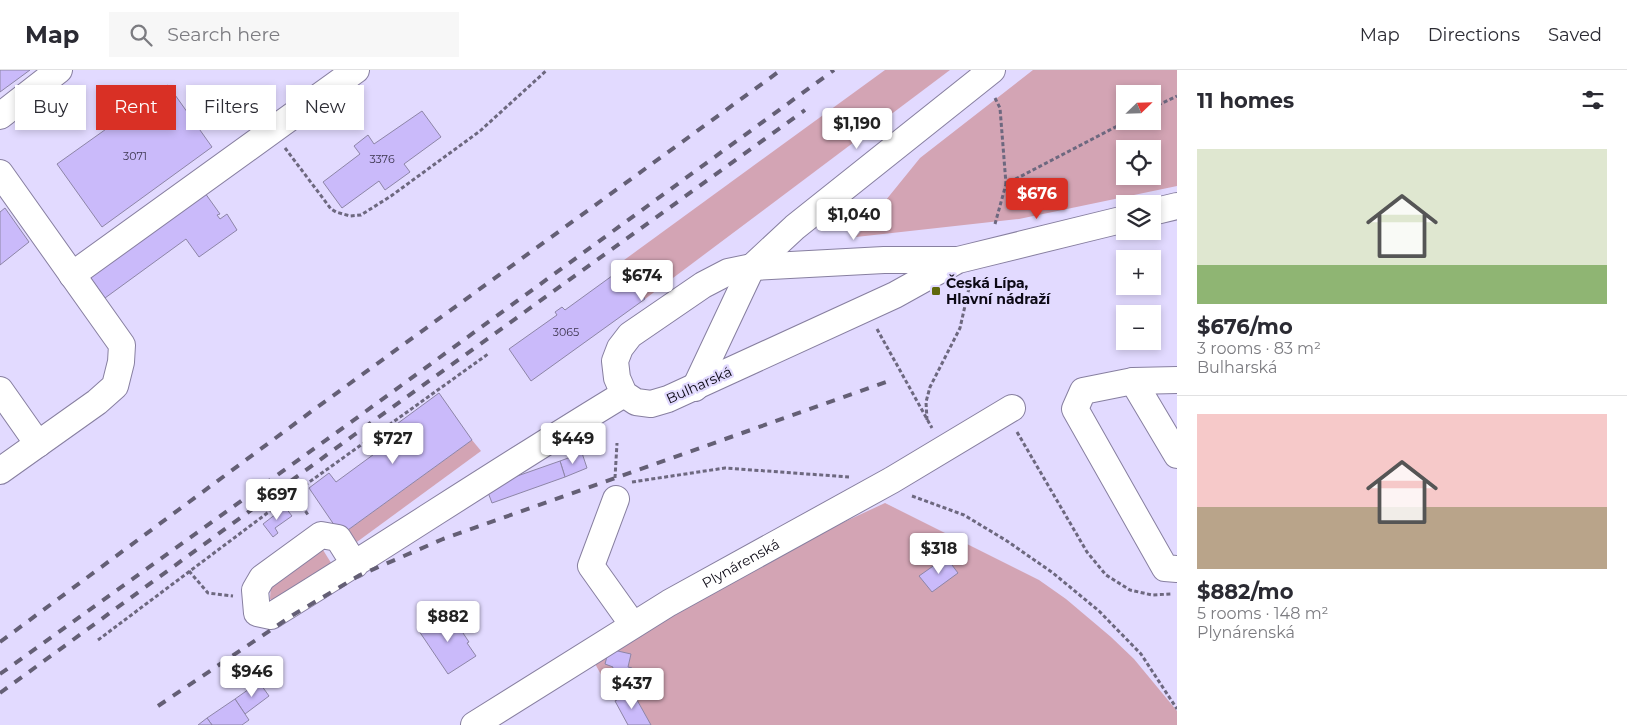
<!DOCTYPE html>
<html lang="en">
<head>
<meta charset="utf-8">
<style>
  body { margin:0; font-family:Montserrat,sans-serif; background:#f7f7f7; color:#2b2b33; height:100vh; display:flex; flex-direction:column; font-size:19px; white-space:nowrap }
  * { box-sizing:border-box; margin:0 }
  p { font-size:16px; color:#7c7c81 }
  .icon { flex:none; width:28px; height:28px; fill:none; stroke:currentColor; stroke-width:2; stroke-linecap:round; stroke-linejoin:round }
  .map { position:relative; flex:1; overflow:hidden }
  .details { display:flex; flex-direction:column; background:#fff; width:450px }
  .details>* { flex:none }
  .banner { position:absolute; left:15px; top:15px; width:475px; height:45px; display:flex; gap:10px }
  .needle { width:32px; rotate:67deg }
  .buttons { position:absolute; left:1116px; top:15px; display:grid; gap:10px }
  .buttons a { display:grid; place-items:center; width:45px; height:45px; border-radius:0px; background:#fff; box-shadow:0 2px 8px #0003; font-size:25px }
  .price { position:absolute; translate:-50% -42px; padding:0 11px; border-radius:5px; background:#fff; color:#222; font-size:16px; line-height:32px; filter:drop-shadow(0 1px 2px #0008) }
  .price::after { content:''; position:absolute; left:50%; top:30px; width:15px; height:11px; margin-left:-8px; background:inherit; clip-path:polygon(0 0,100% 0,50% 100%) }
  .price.current { background:#d93025; color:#fff }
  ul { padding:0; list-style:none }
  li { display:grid; align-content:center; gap:10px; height:265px; padding:0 20px }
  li+li { border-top:1px solid #e1e1e2 }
  li span { display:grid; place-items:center; height:155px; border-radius:0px; color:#555 }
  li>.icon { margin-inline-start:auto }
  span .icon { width:90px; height:90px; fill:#fffc; stroke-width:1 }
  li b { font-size:21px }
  h2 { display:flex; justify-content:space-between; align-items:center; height:60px; padding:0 20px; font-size:21px }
  .chip { padding:0 18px; border-radius:0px; background:#fff; box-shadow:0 2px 8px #0003; font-size:18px; line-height:45px }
  .chip.current { background:#d93025; color:#fff }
  header { display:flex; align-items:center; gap:30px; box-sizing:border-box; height:70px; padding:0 25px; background:#fff; border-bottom:1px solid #e1e1e2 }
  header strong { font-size:24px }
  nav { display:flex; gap:28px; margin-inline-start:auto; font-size:18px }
  .search { width:350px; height:45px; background:#f7f7f7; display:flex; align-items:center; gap:12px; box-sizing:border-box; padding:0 18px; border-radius:0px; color:#7c7c81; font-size:19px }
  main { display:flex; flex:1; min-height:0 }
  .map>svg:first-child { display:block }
  .green { fill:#d3a4b4; fill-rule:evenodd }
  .building { fill:#cabafa; stroke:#8d85a7 }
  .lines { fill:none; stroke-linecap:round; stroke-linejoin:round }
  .minor-casing { stroke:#877fa0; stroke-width:28 }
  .path { stroke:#6d687f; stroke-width:3; stroke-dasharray:4 2.5; stroke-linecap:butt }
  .minor { stroke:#fff; stroke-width:26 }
  .rail { stroke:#645f75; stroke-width:4; stroke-dasharray:9 9; stroke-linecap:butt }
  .poi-dot { fill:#5f680c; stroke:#e2daff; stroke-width:2 }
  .labels { text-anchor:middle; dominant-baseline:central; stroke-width:4.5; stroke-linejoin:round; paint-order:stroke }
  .number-label { font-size:11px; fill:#3c354e }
  .poi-label { font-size:14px; font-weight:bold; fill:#0c0915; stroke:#e2daff; text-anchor:start }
  .street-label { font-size:14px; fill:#0c0915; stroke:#e2daff }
</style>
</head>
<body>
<header>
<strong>Map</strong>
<div class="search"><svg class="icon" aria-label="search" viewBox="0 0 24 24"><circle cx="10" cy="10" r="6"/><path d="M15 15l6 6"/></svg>Search here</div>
<nav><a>Map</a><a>Directions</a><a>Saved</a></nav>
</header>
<main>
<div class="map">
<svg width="1177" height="655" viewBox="0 0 1177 655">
  <rect width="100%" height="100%" fill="#e2daff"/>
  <!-- green -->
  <g class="green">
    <polygon points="885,0 950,0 645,229 620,193"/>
    <path d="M1033 0H1177V116L1019 149 856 167 920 88ZM1125 24H1152V51H1125ZM1125 79H1152V106H1125Z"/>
    <polygon points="472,370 481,381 350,477 341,465"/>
    <polygon points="885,433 1039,510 1066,529 1111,567 1134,589 1177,641 1177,655 628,655 592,588 816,465"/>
    <polygon points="323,480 333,496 279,536 270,529 271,513"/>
  </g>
  <!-- building -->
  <g class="building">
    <polygon points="0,0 30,0 0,22"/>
    <polygon points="168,15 212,77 102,157 57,94"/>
    <polygon points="422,41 441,67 404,94 410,102 385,120 379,111 342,138 323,112 360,84 354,76 368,65 374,74"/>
    <polygon points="205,123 220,144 217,145 220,149 227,144 237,160 199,187 186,169 105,228 90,207"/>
    <polygon points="5,138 29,172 0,195 0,142"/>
    <polygon points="616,203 626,216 632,212 645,229 531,311 509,279 557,245 555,242 562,237 565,240"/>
    <polygon points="439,323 472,370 341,465 309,418 329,403 336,412 396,368 390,359"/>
    <polygon points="582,383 587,398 565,407 560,391"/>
    <polygon points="560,391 565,407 492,433 486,417"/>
    <polygon points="285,437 292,446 275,458 278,463 273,467 263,454"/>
    <polygon points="946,487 958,503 932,522 919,506"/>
    <polygon points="446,543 455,556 457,554 469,572 467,573 476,586 448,604 419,561"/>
    <polygon points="609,579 631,584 628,597 632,598 627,615 609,610 613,597 605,594"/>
    <polygon points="259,612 269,626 245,644 235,629"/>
    <polygon points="632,621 651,655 628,655 615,631"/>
    <polygon points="235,629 249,650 242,655 212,655 207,648"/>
    <polygon points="207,648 212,655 198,655"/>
  </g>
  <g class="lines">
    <!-- minor casing -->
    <g class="minor-casing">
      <g id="minor">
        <polyline points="0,46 59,0"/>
        <polyline points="0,103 122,275 121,292 115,316 97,332 0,401"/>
        <polyline points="1152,142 1177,136"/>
        <polyline points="958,190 895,225 668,329 651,334 636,332 624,324 617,308 615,291 620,278 630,265 703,215 728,202 752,197 884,190 958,190 1125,149"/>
        <polyline points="72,205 356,0"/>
        <polyline points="1177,310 1133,311 1177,385"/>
        <polyline points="1133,311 1083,321 1075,339 1165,498 1177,499"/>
        <polyline points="695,318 752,197 795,157 992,0"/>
        <polyline points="0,320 38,374"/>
        <polyline points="616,429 591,496 633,555"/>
        <path d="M355 495 338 468 321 465 262 508 255 520 257 543 271 546C390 473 505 396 624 324"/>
        <path id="s1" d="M474 655 669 533 892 410 1012 338"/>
      </g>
    </g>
    <!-- path -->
    <g class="path">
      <polyline points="995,28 1000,38 1006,114"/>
      <polyline points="1152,38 1177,26"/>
      <polyline points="285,78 331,139 336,142 350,146 361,145 391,126 480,61 547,0"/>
      <polyline points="995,154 1006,114 1127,51"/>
      <polyline points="877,259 932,358"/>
      <polyline points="927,350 926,332 930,317 960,258 969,218"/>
      <polyline points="1017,362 1087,482 1106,505 1130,520 1152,525 1171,524"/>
      <polyline points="615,408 617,373"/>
      <polyline points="632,412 725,398 849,407"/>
      <polyline points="294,423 488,284"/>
      <polyline points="912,426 964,445 1007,471 1053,503 1099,541 1141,584 1177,639"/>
      <polyline points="189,501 208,523 233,526"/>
      <polyline points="98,570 294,423 308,445"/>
    </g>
    <!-- minor -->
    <use href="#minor" class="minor"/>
    <!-- rail -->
    <g class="rail">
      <polyline points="0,572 312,341 781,0"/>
      <polyline points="0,604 347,355 834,0"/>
      <polyline points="0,623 354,365 805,40"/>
      <polyline points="158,636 293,545 360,505 443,469 889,311"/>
    </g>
  </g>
  <!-- markers -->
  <rect class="poi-dot" x="931" y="216" width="10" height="10" rx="2.5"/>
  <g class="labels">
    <!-- number labels -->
    <g class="number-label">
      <text x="135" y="86">3071</text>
      <text x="382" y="89">3376</text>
      <text x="566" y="262">3065</text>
    </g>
    <!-- poi labels -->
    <g class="poi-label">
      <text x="946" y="213">Česká Lípa,<tspan x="946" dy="16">Hlavní nádraží</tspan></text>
    </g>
    <!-- street labels -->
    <g class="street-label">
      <text transform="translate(699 315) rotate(-24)">Bulharská</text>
      <text stroke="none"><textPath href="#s1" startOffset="312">Plynárenská</textPath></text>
    </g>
  </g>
</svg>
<div class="buttons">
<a><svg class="needle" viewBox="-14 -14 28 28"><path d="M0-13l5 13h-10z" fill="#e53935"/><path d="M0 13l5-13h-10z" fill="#7c7c81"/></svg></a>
<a><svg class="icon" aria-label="locate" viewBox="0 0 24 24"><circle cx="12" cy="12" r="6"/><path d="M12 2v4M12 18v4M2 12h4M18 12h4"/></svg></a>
<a><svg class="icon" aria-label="layers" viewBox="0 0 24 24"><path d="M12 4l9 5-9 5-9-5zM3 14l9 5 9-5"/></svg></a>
<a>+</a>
<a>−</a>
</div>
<b class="price" style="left:857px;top:80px">$1,190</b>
<b class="price current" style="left:1037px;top:150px">$676</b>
<b class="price" style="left:854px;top:171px">$1,040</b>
<b class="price" style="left:642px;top:232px">$674</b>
<b class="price" style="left:393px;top:395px">$727</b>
<b class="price" style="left:573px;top:395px">$449</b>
<b class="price" style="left:277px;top:451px">$697</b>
<b class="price" style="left:939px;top:505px">$318</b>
<b class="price" style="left:448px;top:573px">$882</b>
<b class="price" style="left:252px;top:628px">$946</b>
<b class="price" style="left:632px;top:640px">$437</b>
<div class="banner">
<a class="chip">Buy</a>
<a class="chip current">Rent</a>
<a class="chip">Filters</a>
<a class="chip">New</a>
</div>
</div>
<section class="details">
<h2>11 homes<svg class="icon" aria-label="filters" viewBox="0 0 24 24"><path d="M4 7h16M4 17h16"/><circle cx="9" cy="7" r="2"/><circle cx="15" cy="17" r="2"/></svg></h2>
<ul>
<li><span style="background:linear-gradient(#dfe7d0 75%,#8fb573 0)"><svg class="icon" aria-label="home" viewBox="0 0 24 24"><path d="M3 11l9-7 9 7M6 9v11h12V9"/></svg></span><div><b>$676/mo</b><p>3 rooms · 83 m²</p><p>Bulharská</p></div></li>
<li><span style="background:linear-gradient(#f6c9c9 60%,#b9a48a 0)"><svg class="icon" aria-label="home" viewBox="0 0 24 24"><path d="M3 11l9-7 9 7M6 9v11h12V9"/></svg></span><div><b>$882/mo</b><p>5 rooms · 148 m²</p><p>Plynárenská</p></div></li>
</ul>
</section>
</main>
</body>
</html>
